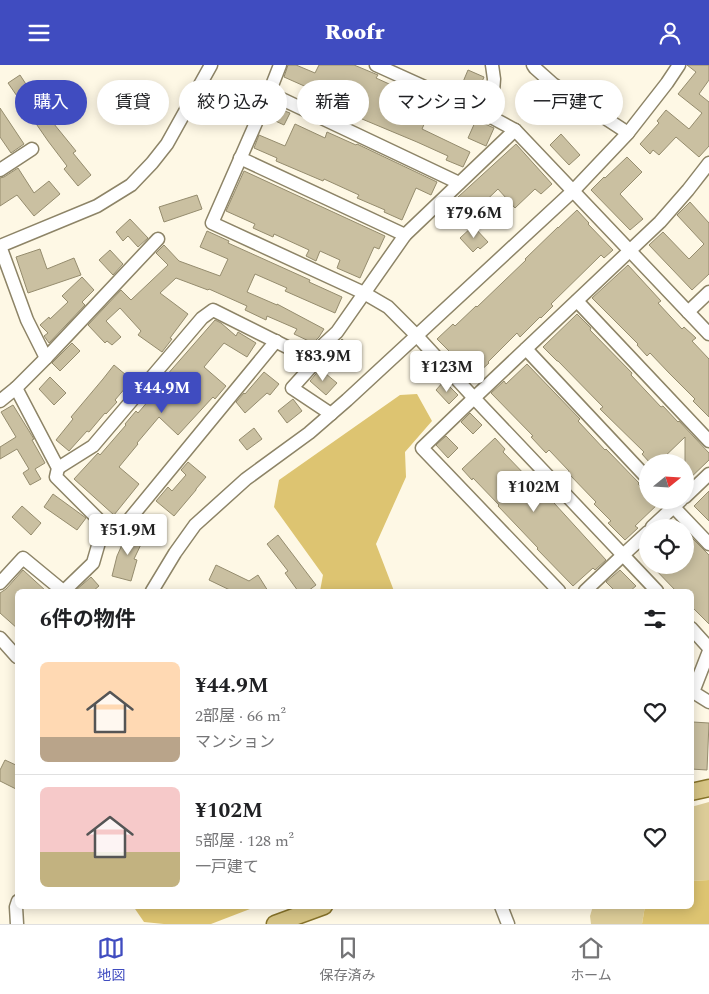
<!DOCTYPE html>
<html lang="ja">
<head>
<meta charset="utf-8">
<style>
  body { margin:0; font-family:Spectral,"Noto Sans JP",serif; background:#f6f6f6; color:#202124; height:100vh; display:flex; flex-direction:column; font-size:19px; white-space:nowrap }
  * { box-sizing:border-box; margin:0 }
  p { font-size:16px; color:#757577 }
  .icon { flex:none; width:28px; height:28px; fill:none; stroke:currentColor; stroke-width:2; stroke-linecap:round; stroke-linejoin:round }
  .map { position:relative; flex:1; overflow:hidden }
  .details { position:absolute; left:15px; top:524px; width:679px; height:320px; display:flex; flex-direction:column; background:#fff; border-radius:8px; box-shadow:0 2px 12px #0003 }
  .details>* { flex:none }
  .hud { position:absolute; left:15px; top:15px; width:680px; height:45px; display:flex; gap:10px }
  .needle { width:32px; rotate:72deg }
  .buttons { position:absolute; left:639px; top:389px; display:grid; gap:10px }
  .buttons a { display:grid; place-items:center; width:55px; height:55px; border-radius:50%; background:#fff; box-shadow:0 2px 12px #0003; font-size:25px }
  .price { position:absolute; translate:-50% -42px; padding:0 11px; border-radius:5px; background:#fff; color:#222; font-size:16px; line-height:32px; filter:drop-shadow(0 1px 2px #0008) }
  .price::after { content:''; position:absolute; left:50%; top:30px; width:15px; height:11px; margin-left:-8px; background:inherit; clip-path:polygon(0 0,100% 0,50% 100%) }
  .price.on { background:#404cc0; color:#fff }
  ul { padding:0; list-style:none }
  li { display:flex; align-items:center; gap:15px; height:125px; padding:0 25px }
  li+li { border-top:1px solid #e0e0e0 }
  li span { display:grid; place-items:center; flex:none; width:140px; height:100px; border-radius:8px; color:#555 }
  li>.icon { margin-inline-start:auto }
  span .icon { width:60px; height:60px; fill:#fffc; stroke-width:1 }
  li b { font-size:21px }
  h2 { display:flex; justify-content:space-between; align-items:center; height:60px; padding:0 25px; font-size:21px }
  .tag { padding:0 18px; border-radius:22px; background:#fff; box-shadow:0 2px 12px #0003; font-size:18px; line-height:45px }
  .tag.on { background:#404cc0; color:#fff }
  header { display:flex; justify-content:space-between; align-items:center; height:65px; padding:0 25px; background:#404cc0; color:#fff; font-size:22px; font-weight:800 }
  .tabs { display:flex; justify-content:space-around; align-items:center; height:70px; border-top:1px solid #e0e0e0; background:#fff; font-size:14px; color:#757577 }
  .tabs a { display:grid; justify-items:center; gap:2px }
  .tabs .on { color:#404cc0 }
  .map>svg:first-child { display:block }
  .green { fill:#dccc98 }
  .forest { fill:#ddc471 }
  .building { fill:#cac0a1; stroke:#958c6e }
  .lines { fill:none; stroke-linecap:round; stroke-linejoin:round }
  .minor-casing { stroke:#8d8467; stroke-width:15 }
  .major-casing { stroke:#867229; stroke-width:19 }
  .minor { stroke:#fff; stroke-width:12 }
  .major { stroke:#d6c485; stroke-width:16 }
</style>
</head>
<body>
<header><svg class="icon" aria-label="menu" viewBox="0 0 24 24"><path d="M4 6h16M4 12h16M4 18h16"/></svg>Roofr<svg class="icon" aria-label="person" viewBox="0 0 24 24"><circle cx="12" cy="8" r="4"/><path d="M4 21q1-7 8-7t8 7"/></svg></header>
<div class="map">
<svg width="709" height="859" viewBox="0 0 709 859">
  <rect width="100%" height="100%" fill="#fef8e5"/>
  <!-- green -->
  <g class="green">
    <polygon points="709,737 709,815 691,816 691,742"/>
    <polygon points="593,841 645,841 642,859 591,859 590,851"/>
  </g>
  <!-- forest -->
  <g class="forest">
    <polygon points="417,329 432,356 405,387 406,412 376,479 394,526 320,526 323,510 274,442 279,415 400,330"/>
    <polygon points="709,815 709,859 642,859 645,841 691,841 691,816"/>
    <polygon points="133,841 252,841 250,844 211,859 164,859 144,857"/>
  </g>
  <!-- building -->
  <g class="building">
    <polygon points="288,0 296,0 315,8 319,0 354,0 378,10 376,13 433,39 422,64 470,87 463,102 446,95 448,91 417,77 362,54 363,53 330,38 328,42 307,32 311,24 284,12"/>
    <polygon points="687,0 709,0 709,15 699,29 709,37 709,81 699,92 676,72 659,90 653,85 650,89 640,79 659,58 657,56 666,45 689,64 702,48 678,29 696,7"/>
    <polygon points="468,5 484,12 476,31 460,24"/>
    <polygon points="20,10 37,36 38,36 54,59 76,86 73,88 91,110 78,121 64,104 67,101 48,76 8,18"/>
    <polygon points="274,42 290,48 284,60 269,53"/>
    <polygon points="0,43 24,79 11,88 0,72"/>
    <polygon points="476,55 494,63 486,81 468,73"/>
    <polygon points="295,59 325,73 327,67 356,80 357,79 437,117 431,130 416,123 402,155 384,147 385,145 357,133 359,130 324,114 323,116 276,96 277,93 254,83 259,70 285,81"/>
    <polygon points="561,69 580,90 569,100 550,80"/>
    <polygon points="516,79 552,119 541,129 535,124 515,143 498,124 473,148 458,132"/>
    <polygon points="627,92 642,107 620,129 643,154 630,165 591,125 604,112 605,113"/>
    <polygon points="18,103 34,128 49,116 60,129 34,151 17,130 0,141 0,113 4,112"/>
    <polygon points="244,106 385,171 379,184 374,182 360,213 337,203 340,195 320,186 316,196 306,191 309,185 274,169 273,172 253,163 255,159 226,146"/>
    <polygon points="197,130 202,144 164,157 159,142"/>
    <polygon points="690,137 709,158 709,209 692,225 649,180 663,167 689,194 704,179 677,150"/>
    <polygon points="577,145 589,158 588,159 613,185 604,193 601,190 551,239 553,241 541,253 540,252 520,272 517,268 488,297 489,298 477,309 458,288 454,291 437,274 453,259 455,261 476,241 477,242 526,195 525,194 558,162 558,163"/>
    <polygon points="130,154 148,173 138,182 128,171 123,176 116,167"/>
    <polygon points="473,161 488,177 480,184 478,182 473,187 460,173"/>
    <polygon points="207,166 229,176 228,178 310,215 309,217 342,232 335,248 285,226 287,223 255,209 247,227 277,240 277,239 324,264 319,272 313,278 294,269 297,264 267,251 266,255 245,245 247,241 209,224 208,225 176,213 160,228 188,249 170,273 172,274 162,287 138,270 141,266 120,243 106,256 121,272 112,280 107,276 105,278 88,260 121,225 131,235 168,200 156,188 164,180 179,196 220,211 228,194 200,182"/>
    <polygon points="40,184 47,204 74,193 81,210 28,228 16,192"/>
    <polygon points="110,185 123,199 113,210 99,195"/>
    <polygon points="628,200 661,236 658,238 682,264 684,262 696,273 692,276 709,294 709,352 693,336 695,334 669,308 650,288 647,291 637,280 638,279 592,233"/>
    <polygon points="82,212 94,225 82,237 85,240 49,278 44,271 48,268 40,260 49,252 50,254 68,237 62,231"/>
    <polygon points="577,249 591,263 590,265 632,308 631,310 661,342 663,341 678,357 679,356 709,388 709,395 685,418 685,372 658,398 650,398 642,389 644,387 600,344 603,342 558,296 557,296 543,282"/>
    <polygon points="215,255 221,258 236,271 238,267 256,278 247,292 224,278 204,302 226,321 215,334 213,332 178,370 159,352 137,378 138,379 119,402 139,419 114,450 74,414 98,388 100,390 126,360 125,359 136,346 138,348 161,321 159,319"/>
    <polygon points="342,274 358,288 349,298 333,284"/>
    <polygon points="72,278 80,286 60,306 52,298"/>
    <polygon points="527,299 580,354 578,356 605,385 606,384 639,418 638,419 648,429 648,435 659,435 659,438 635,461 638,463 625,475 608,458 611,456 594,439 596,437 568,408 569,406 549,385 546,388 531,372 533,371 491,328 504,316 506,319"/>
    <polygon points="114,300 132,315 115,335 117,337 106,349 105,348 89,367 87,366 69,386 56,375 73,354 71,352 103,314"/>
    <polygon points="320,304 337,318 326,330 310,316"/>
    <polygon points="264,307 279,319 270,330 267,328 245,348 236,337 244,328 245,329"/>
    <polygon points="50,312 66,328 54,340 39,324"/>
    <polygon points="444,316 458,330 449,339 436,325"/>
    <polygon points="293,334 302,346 287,358 278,346"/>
    <polygon points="13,340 34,374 32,375 45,398 35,404 41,414 30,420 23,408 29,404 17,384 0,394 0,382 16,372 1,347"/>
    <polygon points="470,348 482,360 473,369 461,357"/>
    <polygon points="254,363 262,374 247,385 239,375"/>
    <polygon points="446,371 458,383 448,393 436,380"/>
    <polygon points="495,373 505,384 503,387 529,414 531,412 545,426 544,427 606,495 595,505 593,503 573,521 537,484 538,483 498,441 499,440 473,413 472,415 462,404"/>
    <polygon points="188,397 206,412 196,424 196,425 174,451 156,436 168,422 172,426 186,410 181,405"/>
    <polygon points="709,426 709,456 694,441"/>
    <polygon points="53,429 86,453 77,465 44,442"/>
    <polygon points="22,441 41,458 31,470 12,452"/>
    <polygon points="129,464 145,471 134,494 137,495 131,516 112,511 117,491"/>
    <polygon points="685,466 709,490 709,559 691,541 691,526 676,526 651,500 685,500"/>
    <polygon points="278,470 316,520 308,526 298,526 285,508 288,506 267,479"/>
    <polygon points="216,500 249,516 258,510 268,526 232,526 209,515"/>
    <polygon points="23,505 46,526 18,526 18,564 0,548 0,528 6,524"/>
    <polygon points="620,505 636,521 630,526 615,526 606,517"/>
    <polygon points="91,512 99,521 93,526 75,526"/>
    <polygon points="693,657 709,658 707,705 691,704"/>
    <polygon points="5,695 18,701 18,725 0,716 0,705"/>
  </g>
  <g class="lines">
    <!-- minor casing -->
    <g class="minor-casing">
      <g id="minor">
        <polyline points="280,0 269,28 212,158 364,228 388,242 417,271 474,333 623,490 648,467"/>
        <polyline points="376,0 491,52 515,65 709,269"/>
        <polyline points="533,0 535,3 553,19 628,68"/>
        <polyline points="269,28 459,118"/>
        <polyline points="491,52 494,14 492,0"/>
        <polyline points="240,93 405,170"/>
        <polyline points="0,105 32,84"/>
        <polyline points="0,181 97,141 131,120 152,98 167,79 211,0"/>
        <polyline points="0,181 27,255 46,293"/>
        <polyline points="577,236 709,376"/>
        <polyline points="688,247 709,227"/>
        <polyline points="526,284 648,414"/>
        <polyline points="309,293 337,267 405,170 515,65"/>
        <polyline points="16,323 58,403 56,412 104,460 112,462 128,456 276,276"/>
        <polyline points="0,336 16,323 46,293 158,174"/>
        <polyline points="58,403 93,381 202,253 213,245 309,293 311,302 292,323 331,349"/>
        <polyline points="685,432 709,409"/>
        <polyline points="667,435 709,479"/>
        <polyline points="652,462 681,435"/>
        <polyline points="0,518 23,493 63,526"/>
        <polyline points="64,526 93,498 104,460"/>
        <polyline points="152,526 175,488 195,460 246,414 309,368 347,335 573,126 628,68 667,18 679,0"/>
        <polyline points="559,526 422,383 474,333 660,157 688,125 709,98"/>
        <polyline points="585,526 623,490 657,526"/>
        <polyline points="691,563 709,583"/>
        <polyline points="0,573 17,592 18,591"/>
        <polyline points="709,586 693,627 709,637"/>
        <polyline points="501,841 508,859"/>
        <polyline points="17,859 16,842 18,836"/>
      </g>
    </g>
    <!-- major casing -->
    <g class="major-casing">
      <g id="major">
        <polyline points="691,727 709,723"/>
        <polyline points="275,859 324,841"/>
      </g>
    </g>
    <!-- minor -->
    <use href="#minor" class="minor"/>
    <!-- major -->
    <use href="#major" class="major"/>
  </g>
</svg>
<div class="buttons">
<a><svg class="needle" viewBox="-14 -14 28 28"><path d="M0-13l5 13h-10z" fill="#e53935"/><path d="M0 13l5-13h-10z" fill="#757577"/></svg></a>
<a><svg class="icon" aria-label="locate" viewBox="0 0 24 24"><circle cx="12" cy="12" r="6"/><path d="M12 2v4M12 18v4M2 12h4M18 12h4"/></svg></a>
</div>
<b class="price" style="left:474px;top:174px">¥79.6M</b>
<b class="price" style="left:323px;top:317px">¥83.9M</b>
<b class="price" style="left:447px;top:328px">¥123M</b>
<b class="price on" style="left:162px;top:349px">¥44.9M</b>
<b class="price" style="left:534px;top:448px">¥102M</b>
<b class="price" style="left:128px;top:491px">¥51.9M</b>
<div class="hud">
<a class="tag on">購入</a>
<a class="tag">賃貸</a>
<a class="tag">絞り込み</a>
<a class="tag">新着</a>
<a class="tag">マンション</a>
<a class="tag">一戸建て</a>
</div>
<section class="details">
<h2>6件の物件<svg class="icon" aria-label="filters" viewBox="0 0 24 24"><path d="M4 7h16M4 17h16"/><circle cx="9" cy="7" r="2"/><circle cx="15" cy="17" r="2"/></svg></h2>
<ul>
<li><span style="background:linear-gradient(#ffd9b3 75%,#b9a48a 0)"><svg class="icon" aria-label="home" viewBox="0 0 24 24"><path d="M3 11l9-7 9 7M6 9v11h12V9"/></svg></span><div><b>¥44.9M</b><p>2部屋 · 66 m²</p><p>マンション</p></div><svg class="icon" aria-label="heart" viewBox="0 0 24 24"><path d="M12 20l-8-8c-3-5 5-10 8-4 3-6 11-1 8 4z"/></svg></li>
<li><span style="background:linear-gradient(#f6c9c9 65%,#c2b280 0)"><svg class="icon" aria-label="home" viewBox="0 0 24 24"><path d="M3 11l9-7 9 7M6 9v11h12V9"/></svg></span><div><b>¥102M</b><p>5部屋 · 128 m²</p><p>一戸建て</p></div><svg class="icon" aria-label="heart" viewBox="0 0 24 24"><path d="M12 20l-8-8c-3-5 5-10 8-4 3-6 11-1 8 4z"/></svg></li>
</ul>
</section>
</div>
<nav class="tabs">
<a class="on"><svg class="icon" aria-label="map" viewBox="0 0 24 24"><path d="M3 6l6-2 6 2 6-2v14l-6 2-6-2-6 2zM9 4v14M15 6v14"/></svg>地図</a>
<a><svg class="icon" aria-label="saved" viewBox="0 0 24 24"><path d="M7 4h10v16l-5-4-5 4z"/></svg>保存済み</a>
<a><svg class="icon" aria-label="home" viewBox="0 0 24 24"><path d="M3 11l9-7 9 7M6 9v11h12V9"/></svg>ホーム</a>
</nav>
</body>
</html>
